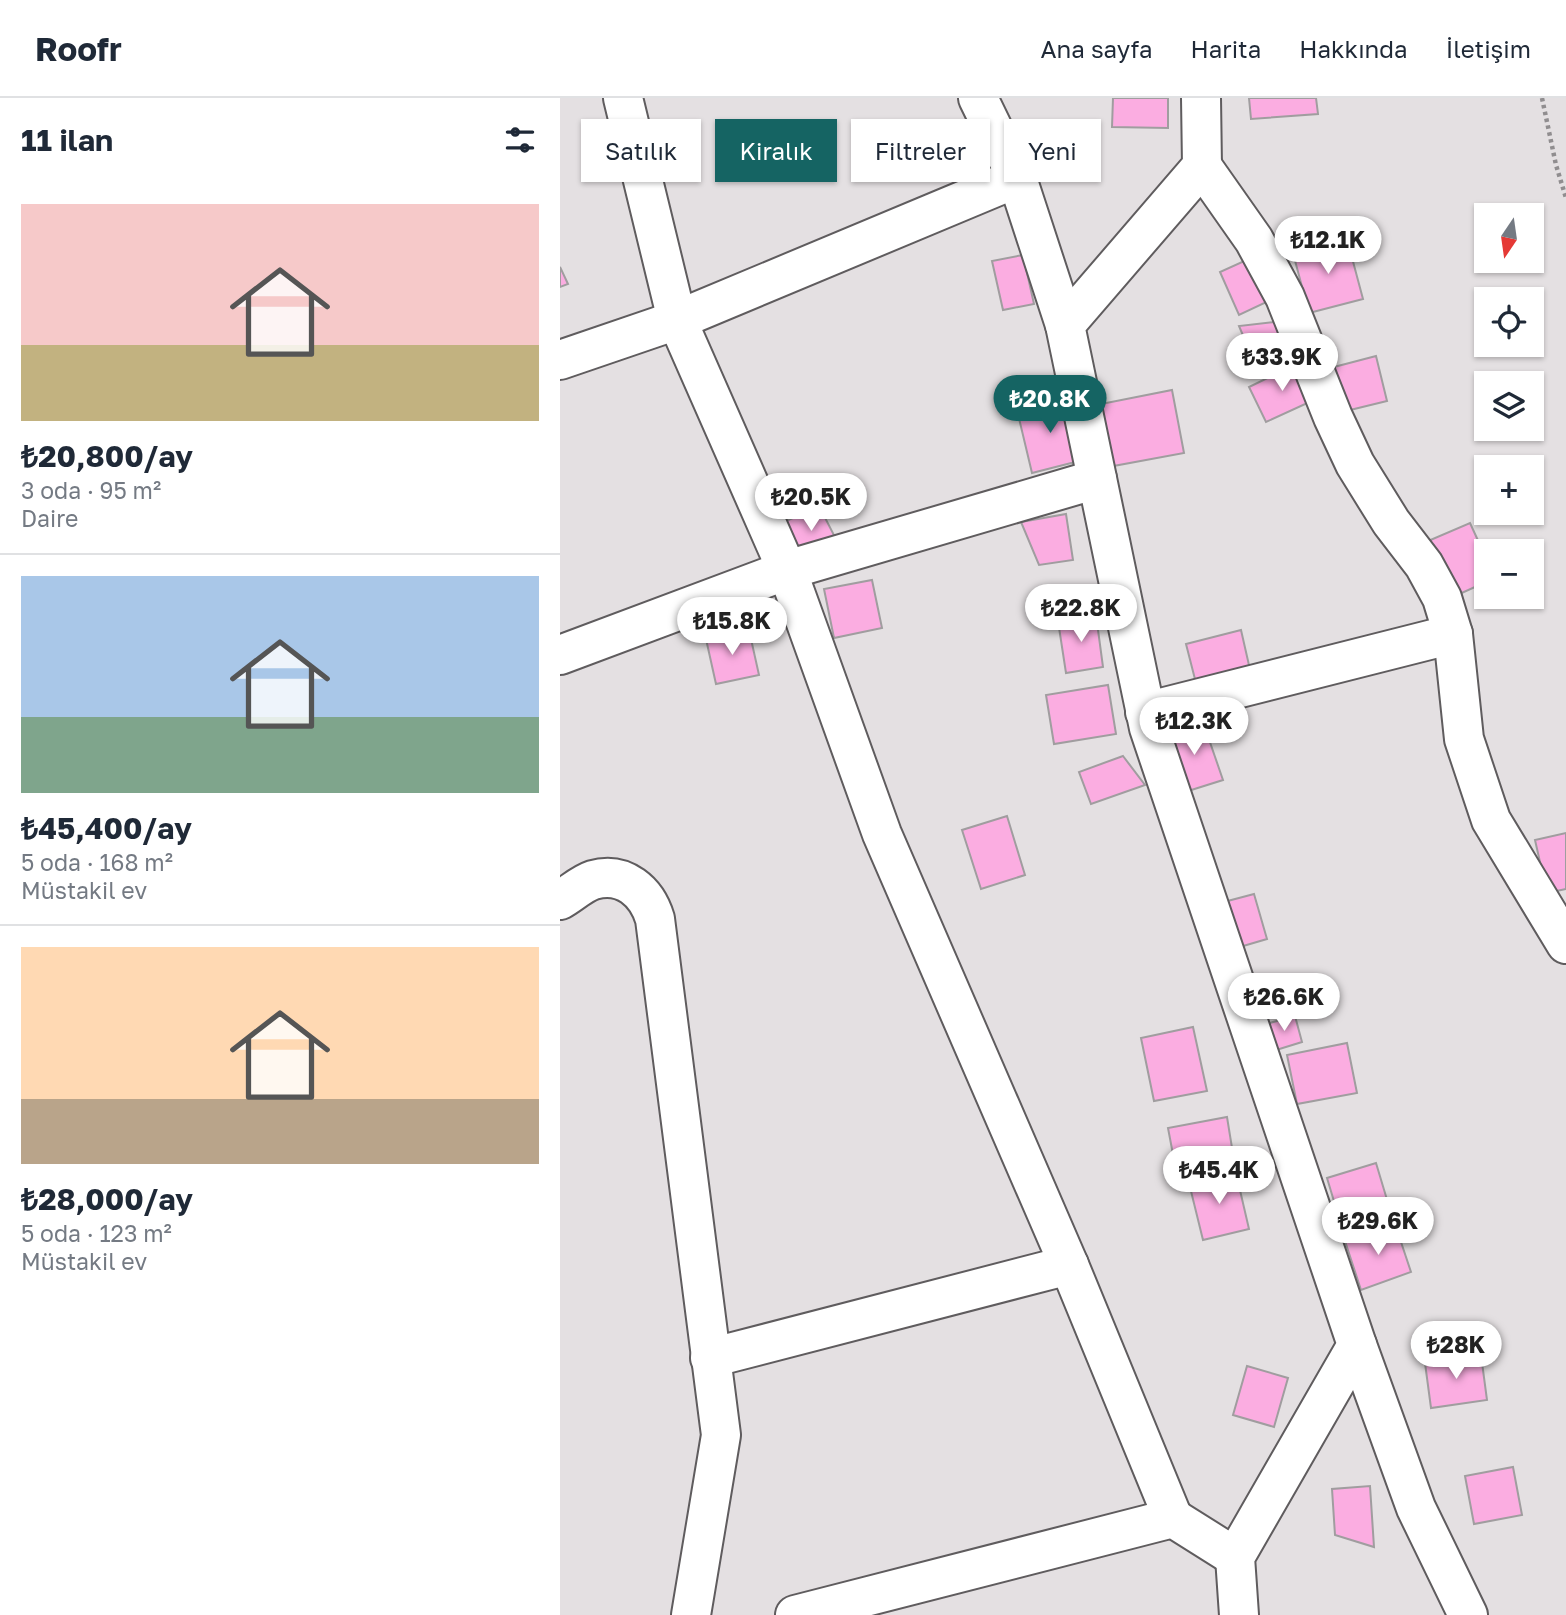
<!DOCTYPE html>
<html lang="tr">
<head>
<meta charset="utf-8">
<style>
  body { margin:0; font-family:"Golos Text",sans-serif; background:#f2f2f3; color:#1f2937; height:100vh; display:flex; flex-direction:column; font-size:26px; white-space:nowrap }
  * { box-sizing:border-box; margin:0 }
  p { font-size:23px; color:#747a83 }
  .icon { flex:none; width:38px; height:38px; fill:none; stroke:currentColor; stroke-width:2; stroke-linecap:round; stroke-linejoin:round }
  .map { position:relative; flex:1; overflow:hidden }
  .sheet { display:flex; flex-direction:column; background:#fff; width:560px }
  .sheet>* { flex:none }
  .top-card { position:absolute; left:21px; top:21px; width:665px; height:63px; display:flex; gap:14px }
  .needle { width:46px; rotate:193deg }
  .fabs { position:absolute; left:914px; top:105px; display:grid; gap:14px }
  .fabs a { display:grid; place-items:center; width:70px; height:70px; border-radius:0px; background:#fff; box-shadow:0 2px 5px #0004; font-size:35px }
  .price { position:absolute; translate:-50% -60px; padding:0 16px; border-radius:24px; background:#fff; color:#222; font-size:23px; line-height:46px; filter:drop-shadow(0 2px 4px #0008) }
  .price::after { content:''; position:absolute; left:50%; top:42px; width:21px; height:16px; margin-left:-10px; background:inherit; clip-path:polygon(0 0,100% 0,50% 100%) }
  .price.on { background:#156463; color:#fff }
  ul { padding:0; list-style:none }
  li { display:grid; align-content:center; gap:14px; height:371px; padding:0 21px }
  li+li { border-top:2px solid #e0e1e3 }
  li span { display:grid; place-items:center; height:217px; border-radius:0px; color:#555 }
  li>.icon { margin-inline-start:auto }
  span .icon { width:126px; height:126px; fill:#fffc; stroke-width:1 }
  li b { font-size:30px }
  h2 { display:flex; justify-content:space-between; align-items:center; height:84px; padding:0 21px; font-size:30px }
  .chip { padding:0 24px; border-radius:0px; background:#fff; box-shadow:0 2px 5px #0004; font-size:24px; line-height:63px }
  .chip.on { background:#156463; color:#fff }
  header { display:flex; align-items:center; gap:42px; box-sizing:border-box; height:98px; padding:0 35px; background:#fff; border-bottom:2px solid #e0e1e3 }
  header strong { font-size:33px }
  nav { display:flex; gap:38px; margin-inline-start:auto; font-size:24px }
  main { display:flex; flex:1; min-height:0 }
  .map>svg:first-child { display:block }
  .building { fill:#fbade1; stroke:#a09d9f; stroke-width:2 }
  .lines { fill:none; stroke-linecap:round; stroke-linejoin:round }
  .minor-casing { stroke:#5f5c5e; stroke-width:42 }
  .path { stroke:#908d8f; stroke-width:4.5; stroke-dasharray:3.5 3.5; stroke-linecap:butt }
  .minor { stroke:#fff; stroke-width:38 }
</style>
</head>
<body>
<header>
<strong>Roofr</strong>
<nav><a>Ana sayfa</a><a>Harita</a><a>Hakkında</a><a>İletişim</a></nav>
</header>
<main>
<section class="sheet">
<h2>11 ilan<svg class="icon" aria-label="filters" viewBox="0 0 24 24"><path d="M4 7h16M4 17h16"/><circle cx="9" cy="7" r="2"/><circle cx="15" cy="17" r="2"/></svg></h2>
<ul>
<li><span style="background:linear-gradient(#f6c9c9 65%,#c2b280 0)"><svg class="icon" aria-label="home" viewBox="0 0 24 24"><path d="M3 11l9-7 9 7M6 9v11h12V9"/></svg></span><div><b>₺20,800/ay</b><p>3 oda · 95 m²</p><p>Daire</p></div></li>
<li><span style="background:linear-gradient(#a9c7e8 65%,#7fa58c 0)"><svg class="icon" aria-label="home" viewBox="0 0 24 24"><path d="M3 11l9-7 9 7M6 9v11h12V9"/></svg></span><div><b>₺45,400/ay</b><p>5 oda · 168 m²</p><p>Müstakil ev</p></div></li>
<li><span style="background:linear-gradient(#ffd9b3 70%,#b9a48a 0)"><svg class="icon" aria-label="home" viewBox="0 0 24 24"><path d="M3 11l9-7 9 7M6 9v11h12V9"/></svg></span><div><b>₺28,000/ay</b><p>5 oda · 123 m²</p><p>Müstakil ev</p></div></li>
</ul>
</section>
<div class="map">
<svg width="1006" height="1517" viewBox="0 0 1006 1517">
  <rect width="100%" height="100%" fill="#e4e0e2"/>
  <!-- building -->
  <g class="building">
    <polygon points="553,0 608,0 608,30 552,29"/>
    <polygon points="689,0 756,0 758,16 691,21"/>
    <polygon points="787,141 803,201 749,215 733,155"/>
    <polygon points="463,157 474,206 443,212 432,163"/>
    <polygon points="693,159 713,201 679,217 660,174"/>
    <polygon points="0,169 8,186 0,189"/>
    <polygon points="715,224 731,259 698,273 679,228"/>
    <polygon points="816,258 827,303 786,313 774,269"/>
    <polygon points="737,266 754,302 706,324 689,289"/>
    <polygon points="612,292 624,355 548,369 536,307"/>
    <polygon points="507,299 523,362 472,375 457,312"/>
    <polygon points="259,408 278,445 243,463 224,424"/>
    <polygon points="506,416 513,462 479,467 461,424"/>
    <polygon points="910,425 926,460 926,484 893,499 868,443"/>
    <polygon points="312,482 322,530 274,540 264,491"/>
    <polygon points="536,517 543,569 506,575 498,523"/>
    <polygon points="189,532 199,577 156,586 146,541"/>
    <polygon points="681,532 691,576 637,589 626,546"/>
    <polygon points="548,587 556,636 494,646 486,597"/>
    <polygon points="643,624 663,682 625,694 605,637"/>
    <polygon points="563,658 585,687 531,706 519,674"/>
    <polygon points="447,718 465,777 421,791 402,732"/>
    <polygon points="1006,735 1006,791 987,795 975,742"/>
    <polygon points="694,796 707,841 673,851 660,805"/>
    <polygon points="735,918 742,944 713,953 706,926"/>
    <polygon points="633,929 647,993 594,1003 581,940"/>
    <polygon points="787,945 797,995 737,1006 727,957"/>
    <polygon points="667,1019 673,1056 615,1067 608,1030"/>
    <polygon points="816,1065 831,1115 782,1130 767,1080"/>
    <polygon points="676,1075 689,1131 643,1142 629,1085"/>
    <polygon points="835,1126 851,1174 801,1192 785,1143"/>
    <polygon points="921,1257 927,1302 871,1310 865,1265"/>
    <polygon points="687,1268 728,1280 714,1329 673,1317"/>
    <polygon points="953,1369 962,1417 914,1426 905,1378"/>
    <polygon points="810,1388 814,1449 775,1437 772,1391"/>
  </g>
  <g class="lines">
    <!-- minor casing -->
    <g class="minor-casing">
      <g id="minor">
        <polyline points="63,0 117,222 227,472 322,736 509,1167 613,1420"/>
        <polyline points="418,0 457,80 505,227"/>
        <polyline points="641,0 642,68 505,227 589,630 797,1247 675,1459 679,1517"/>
        <polyline points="642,68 694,142 725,199 773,319 795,366 831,424 864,467 882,500 893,536 904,641 931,722 1006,846"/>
        <polyline points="0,262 117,222 457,80"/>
        <polyline points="0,557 227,472 537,381"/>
        <polyline points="585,614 893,536"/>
        <path d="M0 802C11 796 21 786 33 782 64 773 87 794 95 821L161 1337 131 1517"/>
        <polyline points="797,1247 856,1410 908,1517"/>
        <polyline points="150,1260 509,1167"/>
        <polyline points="235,1517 613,1420 675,1459"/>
      </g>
    </g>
    <!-- path -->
    <polyline class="path" points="982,0 996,67 1006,100"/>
    <!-- minor -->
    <use href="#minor" class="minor"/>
  </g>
</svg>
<div class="fabs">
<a><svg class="needle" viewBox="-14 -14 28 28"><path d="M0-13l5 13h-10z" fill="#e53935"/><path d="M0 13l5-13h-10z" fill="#747a83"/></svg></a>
<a><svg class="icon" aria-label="locate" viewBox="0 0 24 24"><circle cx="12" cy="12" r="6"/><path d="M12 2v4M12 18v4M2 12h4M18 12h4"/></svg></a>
<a><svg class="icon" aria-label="layers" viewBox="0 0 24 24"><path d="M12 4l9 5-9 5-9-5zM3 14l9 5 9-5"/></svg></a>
<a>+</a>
<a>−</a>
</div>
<b class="price" style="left:768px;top:178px">₺12.1K</b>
<b class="price" style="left:722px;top:295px">₺33.9K</b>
<b class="price on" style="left:490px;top:337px">₺20.8K</b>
<b class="price" style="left:251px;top:435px">₺20.5K</b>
<b class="price" style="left:521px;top:546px">₺22.8K</b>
<b class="price" style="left:172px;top:559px">₺15.8K</b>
<b class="price" style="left:634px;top:659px">₺12.3K</b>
<b class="price" style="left:724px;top:935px">₺26.6K</b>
<b class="price" style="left:659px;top:1108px">₺45.4K</b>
<b class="price" style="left:818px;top:1159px">₺29.6K</b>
<b class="price" style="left:896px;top:1283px">₺28K</b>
<div class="top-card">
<a class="chip">Satılık</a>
<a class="chip on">Kiralık</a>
<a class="chip">Filtreler</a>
<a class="chip">Yeni</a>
</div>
</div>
</main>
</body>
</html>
